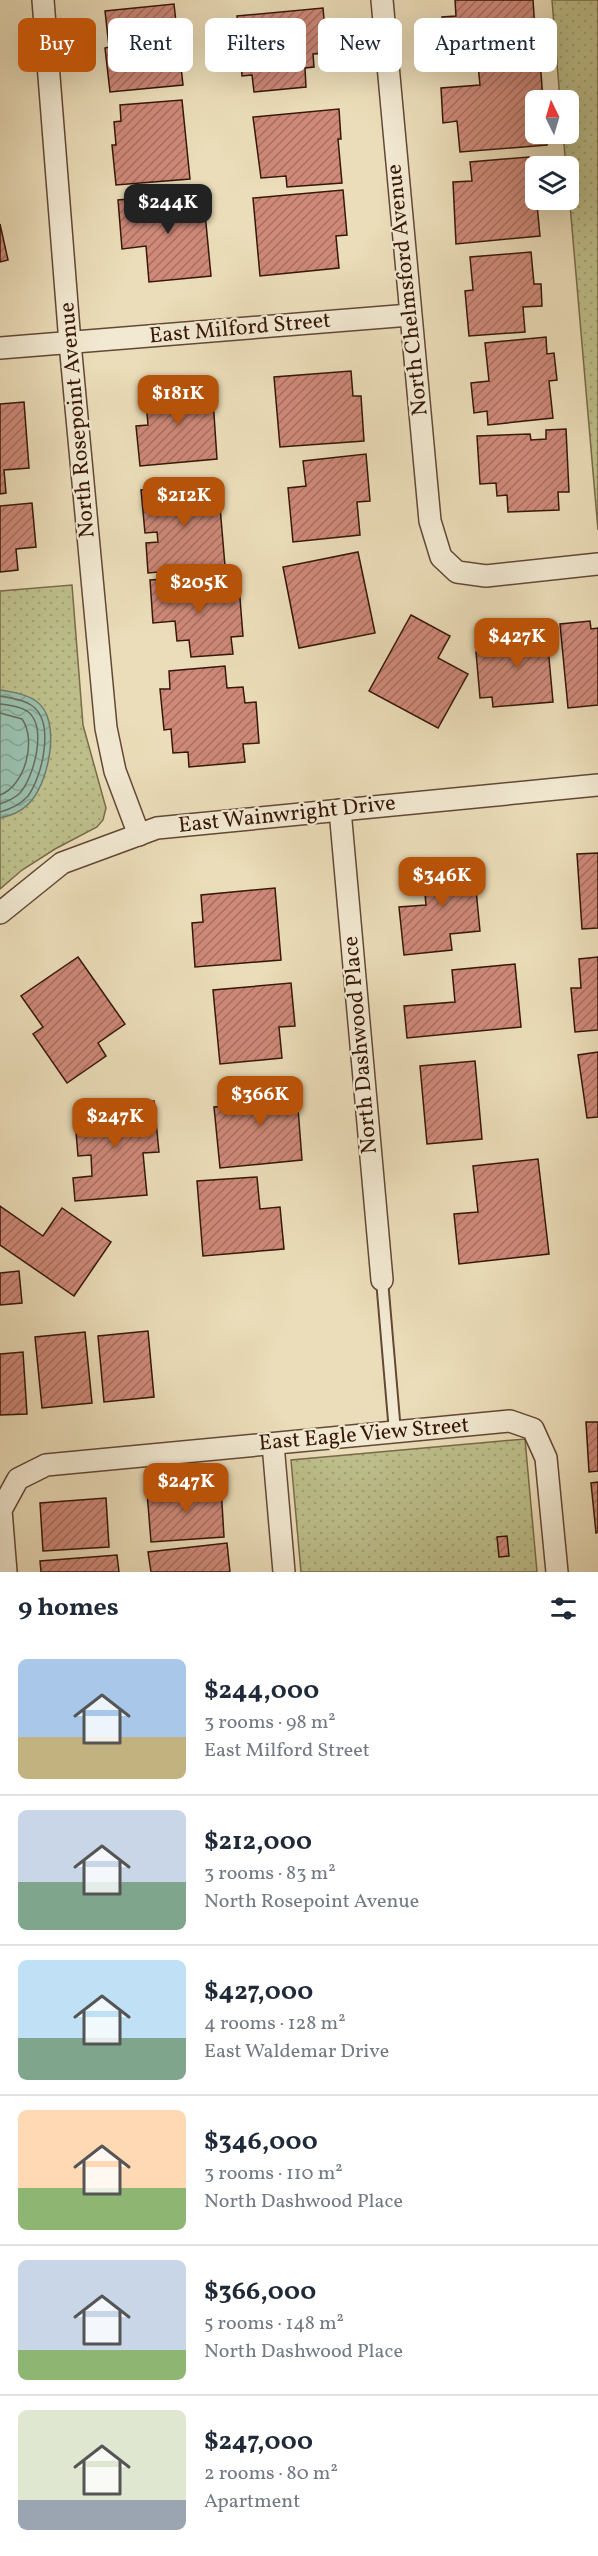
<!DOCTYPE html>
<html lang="en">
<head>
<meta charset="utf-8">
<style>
  body { margin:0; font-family:Vollkorn,serif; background:#f2f2f3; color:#1f2937; height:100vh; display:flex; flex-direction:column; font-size:22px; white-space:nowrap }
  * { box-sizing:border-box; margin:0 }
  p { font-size:20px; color:#747a83 }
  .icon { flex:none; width:33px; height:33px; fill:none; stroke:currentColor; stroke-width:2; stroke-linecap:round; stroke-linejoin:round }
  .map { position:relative; height:1572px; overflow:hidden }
  .sheet { display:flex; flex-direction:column; background:#fff; flex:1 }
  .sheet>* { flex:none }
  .guide { position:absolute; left:18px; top:18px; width:562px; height:54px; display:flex; gap:12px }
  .needle { width:39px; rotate:355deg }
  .tools { position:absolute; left:525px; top:90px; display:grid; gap:12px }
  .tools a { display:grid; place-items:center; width:54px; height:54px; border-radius:9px; background:#fff; box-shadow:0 6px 24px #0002; font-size:30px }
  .price { position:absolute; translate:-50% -51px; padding:0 14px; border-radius:12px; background:#b45309; color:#fff; font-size:20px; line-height:39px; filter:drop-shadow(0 2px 3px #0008) }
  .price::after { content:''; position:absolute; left:50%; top:36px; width:18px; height:14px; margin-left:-9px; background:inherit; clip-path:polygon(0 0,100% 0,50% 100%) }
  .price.on { background:#222; color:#fff }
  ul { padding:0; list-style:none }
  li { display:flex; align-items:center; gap:18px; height:150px; padding:0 18px }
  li+li { border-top:2px solid #e0e1e3 }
  li span { display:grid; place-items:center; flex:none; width:168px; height:120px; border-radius:9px; color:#555 }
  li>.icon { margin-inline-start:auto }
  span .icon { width:72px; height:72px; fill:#fffc; stroke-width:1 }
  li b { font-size:26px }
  h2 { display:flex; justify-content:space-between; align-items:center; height:72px; padding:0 18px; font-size:26px }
  .chip { padding:0 21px; border-radius:9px; background:#fff; box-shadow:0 6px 24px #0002; font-size:21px; line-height:54px }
  .chip.on { background:#b45309; color:#fff }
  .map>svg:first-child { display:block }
  .green { fill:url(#green-dots); stroke:#7a6b4a; stroke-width:1.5 }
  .water { fill:url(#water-waves); stroke:#717b6a; stroke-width:1.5 }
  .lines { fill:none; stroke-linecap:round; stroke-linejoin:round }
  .shore { stroke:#686a5a; stroke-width:1.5 }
  .building { fill:url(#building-hatch); stroke:#361709; stroke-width:1.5 }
  .lane-casing { stroke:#634835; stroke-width:14 }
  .street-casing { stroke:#634835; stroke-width:24 }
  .lane { stroke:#f2e9d2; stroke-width:10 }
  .street { stroke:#f2e9d2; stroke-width:21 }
  .labels { text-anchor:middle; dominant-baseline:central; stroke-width:4.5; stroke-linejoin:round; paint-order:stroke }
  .street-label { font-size:22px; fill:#361709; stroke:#f2e9d2 }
</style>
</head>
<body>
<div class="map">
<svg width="598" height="1572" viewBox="0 0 598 1572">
  <defs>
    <pattern id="green-dots" width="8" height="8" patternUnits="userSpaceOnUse" patternTransform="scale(1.5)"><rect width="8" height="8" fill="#bdbf8b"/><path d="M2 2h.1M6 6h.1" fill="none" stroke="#a3a377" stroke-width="1.8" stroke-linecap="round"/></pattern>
    <pattern id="water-waves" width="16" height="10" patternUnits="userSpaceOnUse" patternTransform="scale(1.5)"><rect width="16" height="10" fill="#99bdaa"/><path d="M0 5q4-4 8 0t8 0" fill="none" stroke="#84a291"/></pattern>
    <pattern id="building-hatch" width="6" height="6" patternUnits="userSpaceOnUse" patternTransform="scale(1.5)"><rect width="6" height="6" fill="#ce8979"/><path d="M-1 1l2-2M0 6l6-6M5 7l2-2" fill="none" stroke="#a86f61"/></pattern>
  </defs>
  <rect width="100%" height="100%" fill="#ebddb9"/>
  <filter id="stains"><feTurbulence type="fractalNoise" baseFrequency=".00333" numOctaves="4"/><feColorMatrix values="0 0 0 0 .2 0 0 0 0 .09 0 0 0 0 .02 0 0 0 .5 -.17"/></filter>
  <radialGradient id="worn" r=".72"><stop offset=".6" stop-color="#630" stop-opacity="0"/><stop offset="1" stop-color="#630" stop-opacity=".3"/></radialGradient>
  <!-- green -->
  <g class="green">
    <polygon points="552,0 598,0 598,530 569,193 568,166 566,166 563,134 568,134 568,100 560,100"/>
    <polygon points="72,585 83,725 106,808 103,820 97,827 55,849 22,870 0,889 0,591"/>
    <polygon points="525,1439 537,1572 301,1572 291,1460"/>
  </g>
  <!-- water -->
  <path class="water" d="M0 690C12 692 26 694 36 701 62 719 49 779 32 800 23 811 13 815 0 818Z"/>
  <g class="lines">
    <!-- shore -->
    <g class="shore">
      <path d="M0 696C10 698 22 699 31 705 56 721 42 777 28 796 20 805 11 809 0 812"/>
      <path d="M0 704C9 705 19 706 27 711 48 726 34 777 20 793 14 799 8 801 0 804"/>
      <path d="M0 713 22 719C37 740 25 786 0 795"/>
    </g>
  </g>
  <!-- building -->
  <g class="building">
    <polygon points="455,0 533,0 535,30 521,31 523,54 445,60 442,17 456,16"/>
    <polygon points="174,4 183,85 110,92 105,48 109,47 105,11"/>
    <polygon points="323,8 327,53 313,54 314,67 305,68 306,87 254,92 252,75 242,76 237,16"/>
    <polygon points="540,60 543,100 536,100 536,134 546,134 547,145 460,152 457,121 443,123 441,88 480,85 478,65"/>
    <polygon points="182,100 190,179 116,185 112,145 116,145 114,122 121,121 120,105"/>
    <polygon points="339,109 341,139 338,139 342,183 287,187 286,176 261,178 253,117"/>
    <polygon points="529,157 531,183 536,182 536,200 540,200 541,204 537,204 540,236 456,244 453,182 472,181 470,162"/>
    <polygon points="343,190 347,235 336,236 339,268 260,276 253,198"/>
    <polygon points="203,192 211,276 149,282 146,246 122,249 118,200"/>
    <polygon points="0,224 8,260 0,262"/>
    <polygon points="531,252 534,284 541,284 542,306 523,307 525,332 469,336 465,291 473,290 470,257"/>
    <polygon points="546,337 547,354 554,353 557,380 549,381 553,418 488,425 487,411 474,413 471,383 489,381 485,343"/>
    <polygon points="351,371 353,396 361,396 364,441 280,447 274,377"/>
    <polygon points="212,385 217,459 140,466 136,426 148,425 145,390"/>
    <polygon points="24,402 29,468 4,470 6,493 0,494 0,404"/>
    <polygon points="566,429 569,492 558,492 559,510 508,512 507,495 497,496 496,483 480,484 477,436 530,434 531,440 546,439 546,430"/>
    <polygon points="366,454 370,501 357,502 360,535 293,542 288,488 306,486 303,461"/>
    <polygon points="218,483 225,566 148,573 146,543 158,542 157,532 145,533 141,490"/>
    <polygon points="32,503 36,547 16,549 18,570 0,572 0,506"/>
    <polygon points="358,552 375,633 299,648 283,567"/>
    <polygon points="180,578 181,591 239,586 243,636 231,637 233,654 191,657 189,640 177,641 175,621 153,623 150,580"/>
    <polygon points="411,615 450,636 438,658 468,674 438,728 369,691"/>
    <polygon points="590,621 591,629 598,628 598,705 568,708 560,624"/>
    <polygon points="546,625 553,702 493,707 492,697 480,698 476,652 508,649 506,628"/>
    <polygon points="225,666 227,688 243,687 245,703 256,702 259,743 243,744 245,762 189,767 188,752 173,753 171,729 164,730 160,689 170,689 169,671"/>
    <polygon points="598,853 598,928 582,929 577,854"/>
    <polygon points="473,858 480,931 450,934 452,950 404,955 399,907 426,905 422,863"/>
    <polygon points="275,888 281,960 195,967 192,923 203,922 201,895"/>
    <polygon points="78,957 125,1024 98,1043 106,1056 67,1083 33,1034 43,1027 21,996"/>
    <polygon points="598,957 598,1030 575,1032 571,988 581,988 579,959"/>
    <polygon points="515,964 521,1027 407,1038 404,1006 455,1002 452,970"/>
    <polygon points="291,983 295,1026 279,1027 282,1058 220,1064 213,990"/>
    <polygon points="598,1052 598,1117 587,1118 578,1055"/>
    <polygon points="475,1061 482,1139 427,1144 420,1066"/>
    <polygon points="296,1082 302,1160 220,1168 214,1107 238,1105 236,1088"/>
    <polygon points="154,1101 159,1152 143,1153 147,1195 75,1201 73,1178 92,1176 91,1155 78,1156 74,1108"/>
    <polygon points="538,1159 549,1254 459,1264 454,1214 478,1212 473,1166"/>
    <polygon points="257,1177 260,1209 280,1207 284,1249 203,1256 197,1181"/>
    <polygon points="0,1206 43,1236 62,1208 111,1242 74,1296 0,1245"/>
    <polygon points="19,1271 22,1303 0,1305 0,1273"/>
    <polygon points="148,1331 154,1397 104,1402 98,1336"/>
    <polygon points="85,1332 92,1403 42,1408 35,1337"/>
    <polygon points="23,1352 27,1414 0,1415 0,1354"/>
    <polygon points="586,1422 598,1422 598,1471 589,1472"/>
    <polygon points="598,1482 598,1532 596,1533 591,1483"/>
    <polygon points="221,1487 224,1537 151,1542 147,1492"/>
    <polygon points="106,1498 109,1547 43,1551 40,1503"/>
    <polygon points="507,1536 509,1556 499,1557 497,1537"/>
    <polygon points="227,1543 230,1572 151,1572 148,1552"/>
    <polygon points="117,1555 119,1572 41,1572 40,1561"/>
  </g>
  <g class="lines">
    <!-- lane casing -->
    <g class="lane-casing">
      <polyline id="lane" points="382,1280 395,1432"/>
    </g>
    <!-- street casing -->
    <g class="street-casing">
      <g id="street">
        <polyline points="43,0 70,343 106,728 115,771 139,835"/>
        <polyline points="382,0 430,521 441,557 457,572 486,576 598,564"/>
        <polyline points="0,348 410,315"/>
        <polyline points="340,810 382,1280"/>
        <polyline points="0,913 62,863 157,828 598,785"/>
        <polyline points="273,1444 284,1572"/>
        <polyline points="6,1572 1,1510 18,1479 46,1465 510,1421 533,1429 546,1458 557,1572"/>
      </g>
    </g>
    <!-- lane -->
    <use href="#lane" class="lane"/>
    <!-- street -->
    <use href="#street" class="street"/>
  </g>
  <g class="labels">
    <!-- street labels -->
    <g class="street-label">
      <text transform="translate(408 290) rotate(-96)">North Chelmsford Avenue</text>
      <text transform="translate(240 329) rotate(-5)">East Milford Street</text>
      <text transform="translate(78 420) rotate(-95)">North Rosepoint Avenue</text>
      <text transform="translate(287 815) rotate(-6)">East Wainwright Drive</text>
      <text transform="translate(361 1045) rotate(-95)">North Dashwood Place</text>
      <text transform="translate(364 1435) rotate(-5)">East Eagle View Street</text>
    </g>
  </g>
  <rect width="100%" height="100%" filter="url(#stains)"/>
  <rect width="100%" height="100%" fill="url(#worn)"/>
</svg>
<div class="tools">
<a><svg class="needle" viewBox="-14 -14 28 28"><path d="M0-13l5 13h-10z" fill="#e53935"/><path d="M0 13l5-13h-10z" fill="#747a83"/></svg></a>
<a><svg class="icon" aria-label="layers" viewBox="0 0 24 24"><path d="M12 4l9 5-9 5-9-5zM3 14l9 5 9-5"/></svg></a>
</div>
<b class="price on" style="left:168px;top:235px">$244K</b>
<b class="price" style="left:178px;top:426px">$181K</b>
<b class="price" style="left:184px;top:528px">$212K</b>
<b class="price" style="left:199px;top:615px">$205K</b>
<b class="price" style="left:517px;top:669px">$427K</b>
<b class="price" style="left:442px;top:908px">$346K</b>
<b class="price" style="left:260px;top:1127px">$366K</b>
<b class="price" style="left:115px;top:1149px">$247K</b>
<b class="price" style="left:186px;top:1514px">$247K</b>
<div class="guide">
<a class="chip on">Buy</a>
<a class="chip">Rent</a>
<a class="chip">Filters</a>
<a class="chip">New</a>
<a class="chip">Apartment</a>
</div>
</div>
<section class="sheet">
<h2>9 homes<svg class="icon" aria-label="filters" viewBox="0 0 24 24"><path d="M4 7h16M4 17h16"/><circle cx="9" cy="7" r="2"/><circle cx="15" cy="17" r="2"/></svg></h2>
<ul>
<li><span style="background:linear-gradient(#a9c7e8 65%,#c2b280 0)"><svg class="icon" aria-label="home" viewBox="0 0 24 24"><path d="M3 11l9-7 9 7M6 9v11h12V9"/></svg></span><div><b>$244,000</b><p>3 rooms · 98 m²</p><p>East Milford Street</p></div></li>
<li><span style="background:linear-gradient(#c9d6e8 60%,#7fa58c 0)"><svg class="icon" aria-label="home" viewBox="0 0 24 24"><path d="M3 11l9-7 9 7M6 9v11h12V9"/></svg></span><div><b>$212,000</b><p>3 rooms · 83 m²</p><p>North Rosepoint Avenue</p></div></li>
<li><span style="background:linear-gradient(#bfe0f5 65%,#7fa58c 0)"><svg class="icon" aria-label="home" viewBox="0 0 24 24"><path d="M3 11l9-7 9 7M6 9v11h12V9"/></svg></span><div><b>$427,000</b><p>4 rooms · 128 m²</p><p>East Waldemar Drive</p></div></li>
<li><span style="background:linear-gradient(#ffd9b3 65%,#8fb573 0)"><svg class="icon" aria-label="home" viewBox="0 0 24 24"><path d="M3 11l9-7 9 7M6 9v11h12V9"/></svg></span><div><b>$346,000</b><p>3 rooms · 110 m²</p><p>North Dashwood Place</p></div></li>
<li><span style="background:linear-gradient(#c9d6e8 75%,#8fb573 0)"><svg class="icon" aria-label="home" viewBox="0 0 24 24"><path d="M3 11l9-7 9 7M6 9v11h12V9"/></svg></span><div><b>$366,000</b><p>5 rooms · 148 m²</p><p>North Dashwood Place</p></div></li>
<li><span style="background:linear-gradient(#dfe7d0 75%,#9aa5b1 0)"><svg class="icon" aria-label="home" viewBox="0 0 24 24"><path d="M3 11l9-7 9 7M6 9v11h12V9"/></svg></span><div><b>$247,000</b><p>2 rooms · 80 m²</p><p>Apartment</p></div></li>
</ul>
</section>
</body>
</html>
